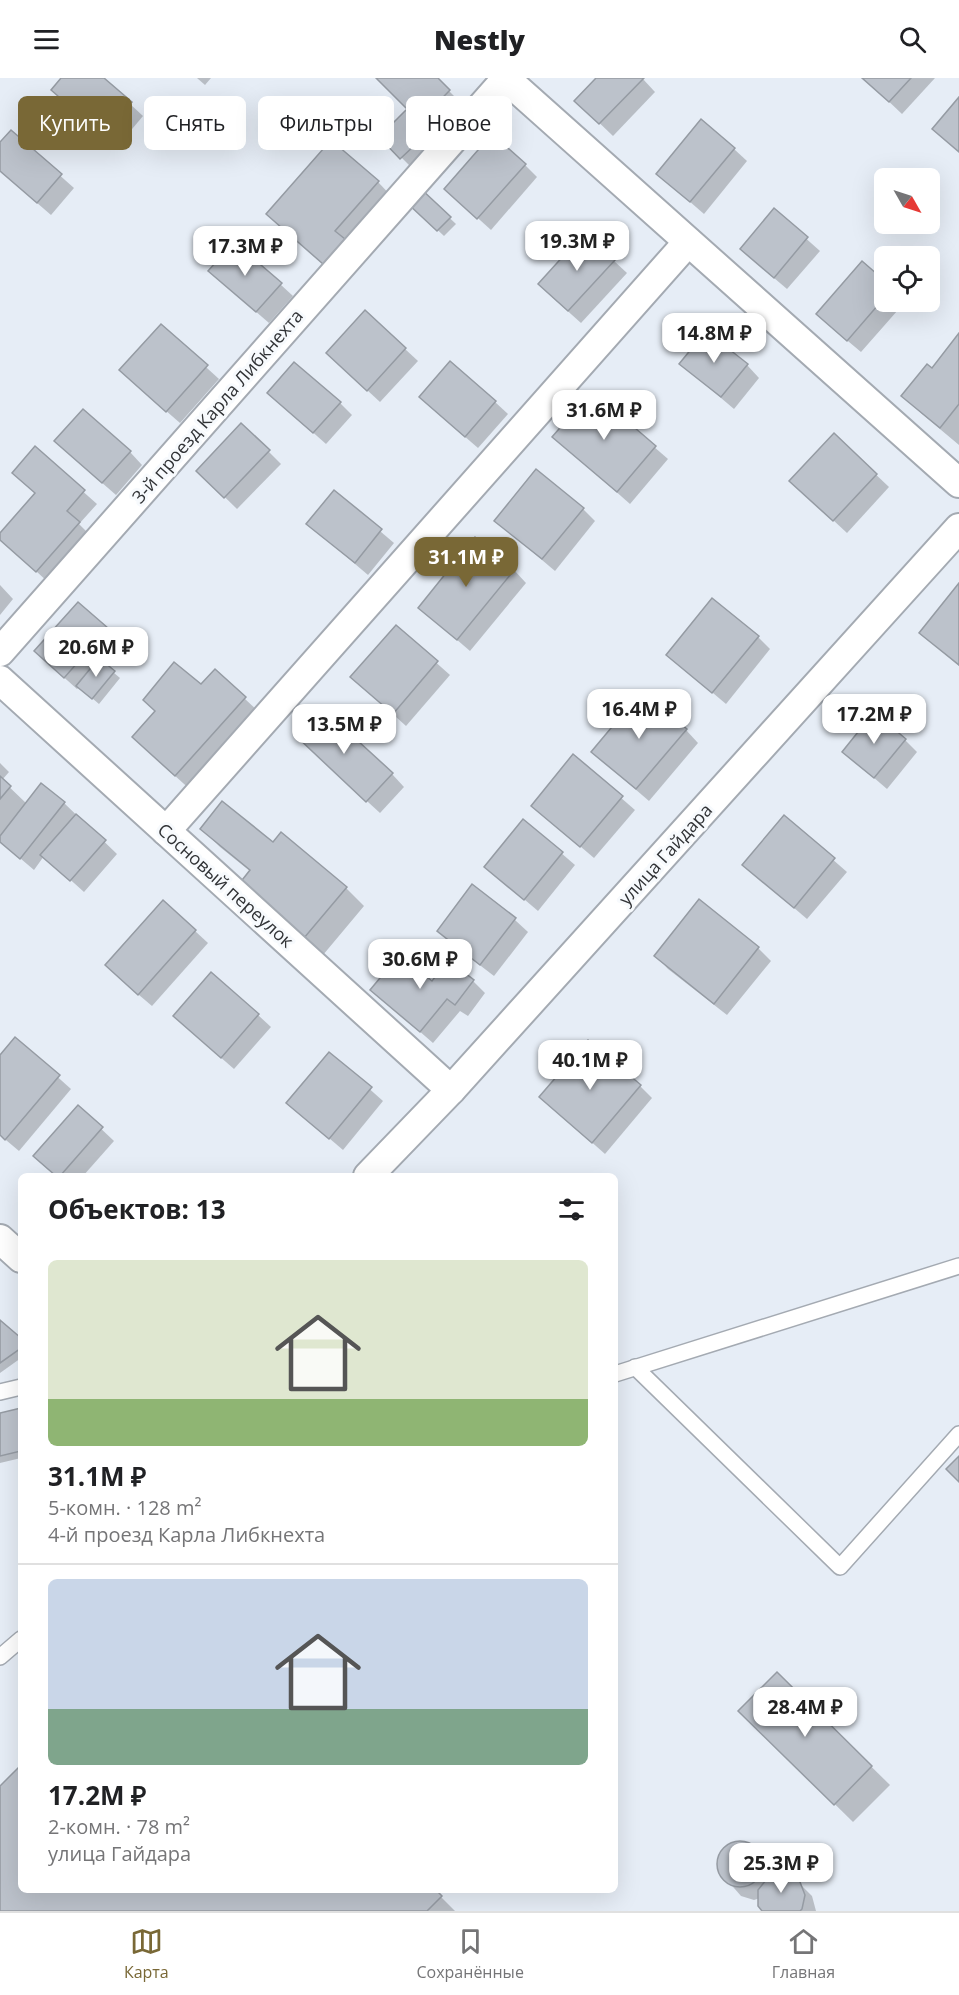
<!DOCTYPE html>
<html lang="ru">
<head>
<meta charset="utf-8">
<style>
  body { margin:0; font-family:"Open Sans",sans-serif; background:#f6f6f6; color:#202124; height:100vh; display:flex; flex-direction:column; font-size:22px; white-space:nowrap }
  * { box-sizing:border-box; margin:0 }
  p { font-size:20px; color:#757577 }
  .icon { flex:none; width:33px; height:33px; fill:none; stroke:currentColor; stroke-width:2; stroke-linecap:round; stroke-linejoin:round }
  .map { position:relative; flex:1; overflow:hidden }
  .drawer { position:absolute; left:18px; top:1095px; width:600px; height:720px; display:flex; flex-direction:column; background:#fff; border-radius:9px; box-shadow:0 6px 24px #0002 }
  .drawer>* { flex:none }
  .hud { position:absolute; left:18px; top:18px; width:600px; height:54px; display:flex; gap:12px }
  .needle { width:39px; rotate:129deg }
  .tools { position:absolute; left:874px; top:90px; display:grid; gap:12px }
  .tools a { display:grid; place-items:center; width:66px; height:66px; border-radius:9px; background:#fff; box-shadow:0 6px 24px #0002; font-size:30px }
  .price { position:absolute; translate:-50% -51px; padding:0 14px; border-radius:12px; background:#fff; color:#222; font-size:20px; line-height:39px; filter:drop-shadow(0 2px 3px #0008) }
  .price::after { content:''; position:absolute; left:50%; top:36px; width:18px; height:14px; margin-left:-9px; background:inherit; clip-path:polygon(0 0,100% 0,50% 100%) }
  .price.on { background:#796836; color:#fff }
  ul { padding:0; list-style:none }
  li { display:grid; align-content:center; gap:12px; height:318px; padding:0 30px }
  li+li { border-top:2px solid #e0e0e0 }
  li span { display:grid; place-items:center; height:186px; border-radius:9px; color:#555 }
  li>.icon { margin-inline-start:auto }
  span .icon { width:108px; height:108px; fill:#fffc; stroke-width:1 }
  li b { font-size:26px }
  h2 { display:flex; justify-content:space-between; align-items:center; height:72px; padding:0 30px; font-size:26px }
  .tag { padding:0 21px; border-radius:9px; background:#fff; box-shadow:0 6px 24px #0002; font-size:21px; line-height:54px }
  .tag.on { background:#796836; color:#fff }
  header { display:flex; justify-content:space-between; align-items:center; height:78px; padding:0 30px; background:#fff; font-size:27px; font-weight:800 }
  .tab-bar { display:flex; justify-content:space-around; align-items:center; height:84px; border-top:2px solid #e0e0e0; background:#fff; font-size:16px; color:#757577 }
  .tab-bar a { display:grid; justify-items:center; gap:3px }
  .tab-bar .on { color:#796836 }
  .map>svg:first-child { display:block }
  .shadow { fill:#0003 }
  .building { fill:#bcc2cb; stroke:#959ba3; stroke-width:1.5 }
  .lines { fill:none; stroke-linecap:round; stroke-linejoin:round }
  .lane-casing { stroke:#a4aab2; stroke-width:18 }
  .street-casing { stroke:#a4aab2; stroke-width:32 }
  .lane { stroke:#fff; stroke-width:15 }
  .street { stroke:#fff; stroke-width:28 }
  .labels { text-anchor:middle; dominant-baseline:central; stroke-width:6; stroke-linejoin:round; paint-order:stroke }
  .street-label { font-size:18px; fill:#313336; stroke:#f7fafd }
</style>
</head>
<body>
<header><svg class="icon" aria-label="menu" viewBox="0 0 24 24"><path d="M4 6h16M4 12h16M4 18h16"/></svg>Nestly<svg class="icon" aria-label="search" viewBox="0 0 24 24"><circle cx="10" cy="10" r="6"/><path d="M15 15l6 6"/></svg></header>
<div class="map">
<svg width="959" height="1833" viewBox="0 0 959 1833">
  <rect width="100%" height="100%" fill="#e6edf6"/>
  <!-- shadow -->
  <g class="shadow">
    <polygon points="63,0 102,0 143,38 117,69 53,12"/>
    <polygon points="197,0 211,0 205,7"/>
    <polygon points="378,0 436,0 461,25 434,53 444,63 414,92 381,59 409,31"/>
    <polygon points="598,0 642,0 655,14 613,58 589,35"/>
    <polygon points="864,0 935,0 902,36"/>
    <polygon points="11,54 74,110 51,137 0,93 0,67"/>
    <polygon points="734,71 747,83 704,136 658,96"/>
    <polygon points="525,87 537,99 491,152 459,123"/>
    <polygon points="378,104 396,123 342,203 268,136"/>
    <polygon points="420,112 456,146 444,158 408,124"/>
    <polygon points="774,132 820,173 787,211 754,183"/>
    <polygon points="614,183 627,195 581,245 552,219"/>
    <polygon points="223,205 280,206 293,218 269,245"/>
    <polygon points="885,205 885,224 905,224 861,274 830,248"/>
    <polygon points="161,248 219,301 180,345 134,305"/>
    <polygon points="959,257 959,367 922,336 903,318 932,292"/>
    <polygon points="405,271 418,283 380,324 340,287"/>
    <polygon points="681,286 747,287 759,300 734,331"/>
    <polygon points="592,315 668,381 630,426 554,359"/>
    <polygon points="495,324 508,336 478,370 433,331"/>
    <polygon points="340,325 352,337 326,366 282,327"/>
    <polygon points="242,347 281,386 237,431 198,393"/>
    <polygon points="834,357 889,409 847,455 804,415"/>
    <polygon points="35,371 97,426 79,446 91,458 49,505 0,460 0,458 36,416"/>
    <polygon points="130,374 142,387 116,417 69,376"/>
    <polygon points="334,414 394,465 368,497 308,446"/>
    <polygon points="583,431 595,443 555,493 496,443"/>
    <polygon points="514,492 526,505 470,573 420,530"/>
    <polygon points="0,507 13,521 0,537"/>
    <polygon points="959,507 959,588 921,555"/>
    <polygon points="396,549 450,597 406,648 352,599"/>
    <polygon points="107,551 119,564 101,584 120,600 99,626 79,609 77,611 49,586"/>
    <polygon points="758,559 770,571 726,626 668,577"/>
    <polygon points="201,608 244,620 263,638 194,715 152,677 156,633"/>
    <polygon points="686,652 698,665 649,723 606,686"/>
    <polygon points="905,662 917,674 887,711 844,674"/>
    <polygon points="310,671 392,696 404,709 380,735"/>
    <polygon points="574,679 635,732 594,780 533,728"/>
    <polygon points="0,685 9,694 2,702 27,726 64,725 117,776 84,814 44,778 34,792 0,763"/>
    <polygon points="784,739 847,794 807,841 744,787"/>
    <polygon points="524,743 575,787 538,833 486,789"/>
    <polygon points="202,751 274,766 346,810 364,828 323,877 259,824 251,794 220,769"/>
    <polygon points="472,808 515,842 528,854 494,898 451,865 439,853"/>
    <polygon points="699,823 758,870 771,883 727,937 668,891 656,878"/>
    <polygon points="195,853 208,865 152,928 119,900"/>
    <polygon points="473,903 485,915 468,938 460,933 433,965 372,912"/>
    <polygon points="258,937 271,949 234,991 187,950"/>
    <polygon points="15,961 71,1011 19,1073 0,1057 0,979"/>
    <polygon points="330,976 383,1023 343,1072 288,1025"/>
    <polygon points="640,1008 652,1020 605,1076 541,1019"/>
    <polygon points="78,1029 114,1063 83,1098 56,1098"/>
    <polygon points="0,1244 21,1262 21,1280 0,1295"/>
    <polygon points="21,1332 21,1380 0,1385 0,1337"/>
    <polygon points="777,1596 890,1707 853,1744 740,1633"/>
    <polygon points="21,1689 21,1812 434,1812 455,1833 0,1833 0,1711"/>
    <polygon points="745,1763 758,1772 772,1785 777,1798 799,1805 812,1818 816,1833 764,1833 760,1820 754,1822 741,1818 720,1794 719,1779 730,1765"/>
  </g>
  <!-- building -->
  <g class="building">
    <polygon points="61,0 104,0 132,24 103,57 51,12"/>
    <polygon points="376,0 438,0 450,12 423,40 433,50 400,81 379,59 407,31"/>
    <polygon points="596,0 644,0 599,46 574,23"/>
    <polygon points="862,0 911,0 889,24"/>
    <polygon points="959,19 959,74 932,51"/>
    <polygon points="701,41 735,70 690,124 656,96"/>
    <polygon points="11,52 62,96 37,125 0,93 0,64"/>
    <polygon points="492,56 526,86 477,141 444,111"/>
    <polygon points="331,62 379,103 335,153 345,161 323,186 266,136"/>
    <polygon points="420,110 451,139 437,153 406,124"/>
    <polygon points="774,130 808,159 774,200 740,171"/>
    <polygon points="585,154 615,182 568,233 538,206"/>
    <polygon points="234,164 282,205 256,234 208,193"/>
    <polygon points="862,183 885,203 885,219 847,263 816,236"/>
    <polygon points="365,232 406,270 367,313 326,275"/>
    <polygon points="161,246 208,287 166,334 119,292"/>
    <polygon points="706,253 748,286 721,319 679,286"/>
    <polygon points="959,255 959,326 940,350 901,318 927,286 932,290"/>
    <polygon points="450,283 496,323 465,359 419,319"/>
    <polygon points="294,284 341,324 313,355 267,315"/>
    <polygon points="592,313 656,368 617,414 552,359"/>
    <polygon points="83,331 131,373 102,405 54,363"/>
    <polygon points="241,345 270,372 224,420 196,393"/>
    <polygon points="834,355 877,396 833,443 789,403"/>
    <polygon points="35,368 85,412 67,433 80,444 36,494 0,462 0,455 35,415 12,395"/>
    <polygon points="536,391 584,430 542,481 494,443"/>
    <polygon points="334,412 382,451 355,485 306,446"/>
    <polygon points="475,459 515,491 457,562 418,530"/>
    <polygon points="959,505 959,587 919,555"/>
    <polygon points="712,520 759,558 712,615 666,577"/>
    <polygon points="78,524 108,550 64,600 34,573"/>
    <polygon points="396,547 438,583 393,636 350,599"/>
    <polygon points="99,580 115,593 92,621 76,608"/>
    <polygon points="174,584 201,606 215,591 246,619 175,698 132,659 155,633 143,622"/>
    <polygon points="642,613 687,651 636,711 591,674"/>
    <polygon points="322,630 393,695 366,724 296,658"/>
    <polygon points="874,634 906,661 874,700 842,674"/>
    <polygon points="573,676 623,718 580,769 531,728"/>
    <polygon points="0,698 11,708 0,721"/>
    <polygon points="41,705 65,724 20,781 0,764 0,758"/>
    <polygon points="222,723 273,764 281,754 347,809 304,860 239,806 250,792 200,751"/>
    <polygon points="76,736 106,762 70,803 40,777"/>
    <polygon points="784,737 835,780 794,830 742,787"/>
    <polygon points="523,741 563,774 524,822 484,789"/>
    <polygon points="472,806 516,840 480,887 437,853"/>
    <polygon points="699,821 759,869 714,926 654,878"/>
    <polygon points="163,822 196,852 138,917 105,887"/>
    <polygon points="400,876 432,903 448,882 474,902 455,927 447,921 420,954 370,912"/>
    <polygon points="211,894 259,936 221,980 173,938"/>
    <polygon points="15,959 60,997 5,1062 0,1057 0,977"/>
    <polygon points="588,962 641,1007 592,1065 539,1019"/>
    <polygon points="329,974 372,1009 329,1061 286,1025"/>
    <polygon points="78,1027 103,1049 60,1098 56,1098 33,1078"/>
    <polygon points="0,1242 21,1260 21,1270 0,1285"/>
    <polygon points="21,1330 21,1373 0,1378 0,1335"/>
    <polygon points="959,1378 959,1404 946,1391"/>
    <polygon points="777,1594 872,1688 834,1727 738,1633"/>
    <polygon points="21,1687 21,1812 436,1812 442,1818 427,1833 0,1833 0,1708"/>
    <circle cx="740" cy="1786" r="23"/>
    <polygon points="787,1795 800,1804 805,1817 802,1831 800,1833 762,1833 758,1828 758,1812 770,1797"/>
  </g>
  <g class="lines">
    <!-- lane casing -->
    <g class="lane-casing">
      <g id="lane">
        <polyline points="635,1289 840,1489 959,1356"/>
        <polyline points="615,1296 959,1188"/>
        <polyline points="0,1314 21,1309"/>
        <polyline points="0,1579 21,1561"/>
      </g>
    </g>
    <!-- street casing -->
    <g class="street-casing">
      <g id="street">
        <polyline points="505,0 959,405"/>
        <polyline points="0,574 506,1"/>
        <polyline points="0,602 451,1012"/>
        <polyline points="166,753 688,164"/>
        <polyline points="368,1098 451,1012 959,450"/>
        <polyline points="0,1161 21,1180"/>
      </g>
    </g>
    <!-- lane -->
    <use href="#lane" class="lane"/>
    <!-- street -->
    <use href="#street" class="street"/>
  </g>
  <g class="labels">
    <!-- street labels -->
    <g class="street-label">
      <text transform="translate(217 328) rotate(-49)">3-й проезд Карла Либкнехта</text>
      <text transform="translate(665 776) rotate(-48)">улица Гайдара</text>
      <text transform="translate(226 807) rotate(42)">Сосновый переулок</text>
    </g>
  </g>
</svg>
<div class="tools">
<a><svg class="needle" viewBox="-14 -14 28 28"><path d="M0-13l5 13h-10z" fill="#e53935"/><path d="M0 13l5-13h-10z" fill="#757577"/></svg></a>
<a><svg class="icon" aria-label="locate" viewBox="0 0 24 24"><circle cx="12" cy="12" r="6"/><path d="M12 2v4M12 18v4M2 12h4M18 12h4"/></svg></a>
</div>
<b class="price" style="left:577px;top:194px">19.3M ₽</b>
<b class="price" style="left:245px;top:199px">17.3M ₽</b>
<b class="price" style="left:714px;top:286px">14.8M ₽</b>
<b class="price" style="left:604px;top:363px">31.6M ₽</b>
<b class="price on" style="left:466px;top:510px">31.1M ₽</b>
<b class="price" style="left:96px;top:600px">20.6M ₽</b>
<b class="price" style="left:639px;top:662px">16.4M ₽</b>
<b class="price" style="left:874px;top:667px">17.2M ₽</b>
<b class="price" style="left:344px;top:677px">13.5M ₽</b>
<b class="price" style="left:420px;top:912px">30.6M ₽</b>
<b class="price" style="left:590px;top:1013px">40.1M ₽</b>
<b class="price" style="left:805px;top:1660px">28.4M ₽</b>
<b class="price" style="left:781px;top:1816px">25.3M ₽</b>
<div class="hud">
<a class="tag on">Купить</a>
<a class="tag">Снять</a>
<a class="tag">Фильтры</a>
<a class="tag">Новое</a>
</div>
<section class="drawer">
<h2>Объектов: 13<svg class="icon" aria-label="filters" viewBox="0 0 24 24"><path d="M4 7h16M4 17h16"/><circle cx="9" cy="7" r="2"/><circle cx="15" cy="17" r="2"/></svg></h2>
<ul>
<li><span style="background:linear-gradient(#dfe7d0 75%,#8fb573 0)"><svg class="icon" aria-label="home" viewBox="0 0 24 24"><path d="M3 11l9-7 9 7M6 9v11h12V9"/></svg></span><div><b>31.1M ₽</b><p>5-комн. · 128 m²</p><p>4-й проезд Карла Либкнехта</p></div></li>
<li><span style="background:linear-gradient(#c9d6e8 70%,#7fa58c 0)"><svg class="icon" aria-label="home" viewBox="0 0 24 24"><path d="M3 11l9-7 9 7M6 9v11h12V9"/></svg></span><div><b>17.2M ₽</b><p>2-комн. · 78 m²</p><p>улица Гайдара</p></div></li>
</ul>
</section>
</div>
<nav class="tab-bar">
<a class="on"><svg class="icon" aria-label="map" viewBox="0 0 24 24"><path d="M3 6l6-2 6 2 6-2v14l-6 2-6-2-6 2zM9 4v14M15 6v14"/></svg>Карта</a>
<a><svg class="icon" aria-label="saved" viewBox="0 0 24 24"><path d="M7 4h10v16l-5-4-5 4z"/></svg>Сохранённые</a>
<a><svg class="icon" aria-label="home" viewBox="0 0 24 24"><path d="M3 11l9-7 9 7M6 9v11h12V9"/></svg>Главная</a>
</nav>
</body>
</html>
